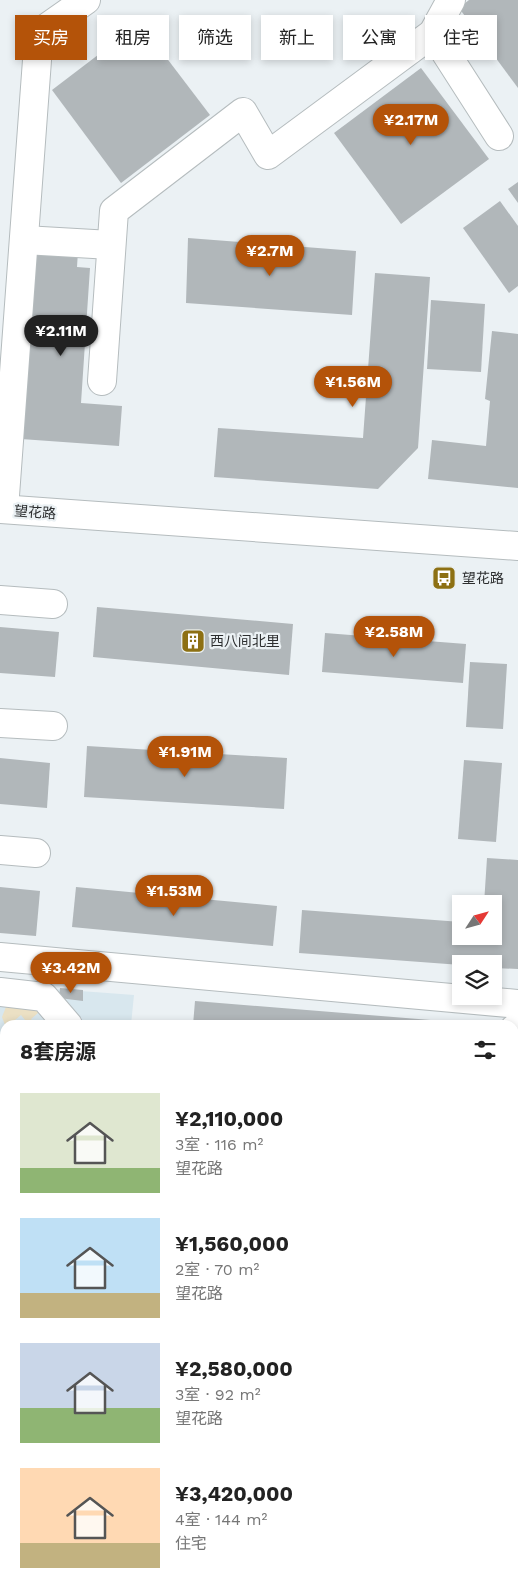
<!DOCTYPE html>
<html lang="zh">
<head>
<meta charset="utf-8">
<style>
  body { margin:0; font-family:"Work Sans","Noto Sans SC",sans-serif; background:#f2f2f2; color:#222; height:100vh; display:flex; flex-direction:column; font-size:19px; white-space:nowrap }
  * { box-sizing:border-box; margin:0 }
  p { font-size:16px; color:#767676 }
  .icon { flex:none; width:28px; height:28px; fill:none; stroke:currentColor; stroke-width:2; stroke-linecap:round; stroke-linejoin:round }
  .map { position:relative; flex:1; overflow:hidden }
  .drawer { position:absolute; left:0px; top:1020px; width:519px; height:570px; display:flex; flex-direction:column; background:#fff; border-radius:15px 15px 0 0; box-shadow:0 2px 8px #0003 }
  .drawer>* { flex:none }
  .hud { position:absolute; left:15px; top:15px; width:489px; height:45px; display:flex; gap:10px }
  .needle { width:32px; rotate:54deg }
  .buttons { position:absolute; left:452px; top:895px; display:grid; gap:10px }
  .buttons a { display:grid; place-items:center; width:50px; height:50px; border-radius:0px; background:#fff; box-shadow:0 2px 8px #0003; font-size:25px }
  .price { position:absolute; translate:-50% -42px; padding:0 11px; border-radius:18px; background:#b45309; color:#fff; font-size:16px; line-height:32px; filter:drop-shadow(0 1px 2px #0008) }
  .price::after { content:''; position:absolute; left:50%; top:30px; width:15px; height:11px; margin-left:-8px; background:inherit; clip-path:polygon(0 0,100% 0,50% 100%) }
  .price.on { background:#222; color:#fff }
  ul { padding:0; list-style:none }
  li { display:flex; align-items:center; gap:15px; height:125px; padding:0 20px }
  li span { display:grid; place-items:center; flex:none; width:140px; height:100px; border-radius:0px; color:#555 }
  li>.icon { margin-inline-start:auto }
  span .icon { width:60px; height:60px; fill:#fffc; stroke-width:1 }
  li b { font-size:21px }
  h2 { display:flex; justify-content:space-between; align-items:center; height:60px; padding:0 20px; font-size:21px }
  .chip { padding:0 18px; border-radius:0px; background:#fff; box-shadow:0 2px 8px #0003; font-size:18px; line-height:45px }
  .chip.on { background:#b45309; color:#fff }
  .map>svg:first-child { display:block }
  .built { fill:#d8e7ee }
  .green { fill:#ebe0c4 }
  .building { fill:#b1b7ba }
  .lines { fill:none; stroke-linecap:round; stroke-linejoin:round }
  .minor-casing { stroke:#b5bcbe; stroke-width:30 }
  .path { stroke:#a4a9ab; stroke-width:3; stroke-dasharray:4 2.5; stroke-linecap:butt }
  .minor { stroke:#fff; stroke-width:28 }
  .labels { text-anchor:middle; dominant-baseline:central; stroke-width:4.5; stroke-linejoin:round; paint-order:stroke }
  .street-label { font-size:14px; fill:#2c2e2f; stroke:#ebf1f4 }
  .poi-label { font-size:14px; fill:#2c2e2f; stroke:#ebf1f4; text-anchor:start }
</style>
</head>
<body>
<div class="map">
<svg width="518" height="1590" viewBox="0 0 518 1590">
  <rect width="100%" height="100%" fill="#ebf1f4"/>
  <!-- built -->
  <polygon class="built" points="0,985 134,995 131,1025 5,1025 5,1585 85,1585 85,1590 0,1590"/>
  <!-- green -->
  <polygon class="green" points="10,1002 45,1007 31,1019 35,1025 29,1025 21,1015 9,1025 5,1025 2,1017 6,1007"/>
  <!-- building -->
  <g class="building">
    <polygon points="469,0 518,0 518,88 459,8"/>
    <polygon points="140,23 210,115 121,183 52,90"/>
    <polygon points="421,68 489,159 401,224 334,133"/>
    <polygon points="518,182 518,203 508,189"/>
    <polygon points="500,201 518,226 518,286 509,293 463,228"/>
    <polygon points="188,238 356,251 352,315 186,303"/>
    <polygon points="34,248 78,251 77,267 90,268 81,403 122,406 119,446 21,439"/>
    <polygon points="375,273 430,277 418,448 378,489 214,477 218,428 363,438"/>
    <polygon points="431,300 485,304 481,372 427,369"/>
    <polygon points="492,331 518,334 518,488 428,479 432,440 486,446 490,401 485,399"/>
    <polygon points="97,607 293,624 289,675 93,657"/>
    <polygon points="0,627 59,632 55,677 0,673"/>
    <polygon points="325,633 466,644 463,683 322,672"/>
    <polygon points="470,662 507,664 503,729 466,727"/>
    <polygon points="87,746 287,758 284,809 84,797"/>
    <polygon points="0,758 50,763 47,808 0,804"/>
    <polygon points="464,760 502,763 496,842 458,839"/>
    <polygon points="487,858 518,860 518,969 494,968 494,964 461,964 461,965 299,953 302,910 461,922 461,936 494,936 494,904 484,904"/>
    <polygon points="0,887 40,891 36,936 0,933"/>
    <polygon points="76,887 277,906 273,946 72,927"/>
    <polygon points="60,988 83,990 83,1001 59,998"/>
    <polygon points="195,1001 443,1021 443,1025 193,1025"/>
    <polygon points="5,1169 5,1304 0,1308 0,1173"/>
    <polygon points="518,1355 518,1421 514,1421 514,1358"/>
    <rect x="514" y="1460" width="4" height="41"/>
    <polygon points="0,1526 5,1532 5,1547 0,1553"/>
    <polygon points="514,1579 518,1579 518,1590 493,1590 493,1585 514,1585"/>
  </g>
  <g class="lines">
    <!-- minor casing -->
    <g class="minor-casing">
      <g id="minor">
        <polyline points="433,33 499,136"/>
        <polyline points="24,240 111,245"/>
        <polyline points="102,381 114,211 243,112 268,155 433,33 451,0"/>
        <polyline points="0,509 518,546"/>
        <polyline points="4,509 39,33 86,0"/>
        <polyline points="0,600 53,604"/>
        <polyline points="0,723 53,726"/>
        <polyline points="0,850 36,853"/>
        <polyline points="0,957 518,1004"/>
        <polyline points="0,992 44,997 68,1025"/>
        <polyline points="514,1029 518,1030"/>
        <polyline points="514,1251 518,1251"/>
        <polyline points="514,1298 518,1298"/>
        <polyline points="16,1590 20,1585"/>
        <polyline points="452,1590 453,1585"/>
      </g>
    </g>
    <!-- path -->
    <g class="path">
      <polyline points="0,1148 5,1144"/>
      <polyline points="0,1501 5,1506"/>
      <polyline points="0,1563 5,1557"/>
    </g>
    <!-- minor -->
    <use href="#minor" class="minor"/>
  </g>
  <!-- icons -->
  <defs>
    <g id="bus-square" transform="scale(1.25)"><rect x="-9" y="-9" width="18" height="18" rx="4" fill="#8d7013" stroke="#ebf1f4"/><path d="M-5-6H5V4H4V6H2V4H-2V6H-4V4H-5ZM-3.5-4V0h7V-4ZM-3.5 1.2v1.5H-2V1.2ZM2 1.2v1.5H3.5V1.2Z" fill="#fff"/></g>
    <g id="building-square" transform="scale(1.25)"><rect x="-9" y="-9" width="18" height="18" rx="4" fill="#8d7013" stroke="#ebf1f4"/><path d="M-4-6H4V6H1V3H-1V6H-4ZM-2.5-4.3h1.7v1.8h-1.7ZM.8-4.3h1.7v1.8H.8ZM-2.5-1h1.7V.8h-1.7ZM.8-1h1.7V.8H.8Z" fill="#fff"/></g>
  </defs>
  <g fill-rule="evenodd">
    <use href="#bus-square" x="444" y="578"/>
    <use href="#building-square" x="193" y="641"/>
  </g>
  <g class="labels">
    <!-- street labels -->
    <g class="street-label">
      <text transform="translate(35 512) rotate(4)">望花路</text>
    </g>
    <!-- poi labels -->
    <g class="poi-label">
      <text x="462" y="578">望花路</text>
      <text x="210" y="641">西八间北里</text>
    </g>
  </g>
</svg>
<div class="buttons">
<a><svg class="needle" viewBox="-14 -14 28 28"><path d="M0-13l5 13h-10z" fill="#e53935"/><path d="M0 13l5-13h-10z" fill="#767676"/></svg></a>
<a><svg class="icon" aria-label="layers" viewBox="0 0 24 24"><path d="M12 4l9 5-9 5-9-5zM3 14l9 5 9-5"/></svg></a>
</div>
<b class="price" style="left:411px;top:146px">¥2.17M</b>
<b class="price" style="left:270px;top:277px">¥2.7M</b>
<b class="price on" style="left:61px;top:357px">¥2.11M</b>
<b class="price" style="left:353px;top:408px">¥1.56M</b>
<b class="price" style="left:394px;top:658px">¥2.58M</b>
<b class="price" style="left:185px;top:778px">¥1.91M</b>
<b class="price" style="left:174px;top:917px">¥1.53M</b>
<b class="price" style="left:71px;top:994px">¥3.42M</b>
<div class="hud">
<a class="chip on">买房</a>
<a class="chip">租房</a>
<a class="chip">筛选</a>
<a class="chip">新上</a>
<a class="chip">公寓</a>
<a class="chip">住宅</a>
</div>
<section class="drawer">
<h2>8套房源<svg class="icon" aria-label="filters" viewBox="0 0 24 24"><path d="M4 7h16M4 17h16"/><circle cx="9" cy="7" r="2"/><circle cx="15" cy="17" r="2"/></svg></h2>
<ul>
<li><span style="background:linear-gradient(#dfe7d0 75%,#8fb573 0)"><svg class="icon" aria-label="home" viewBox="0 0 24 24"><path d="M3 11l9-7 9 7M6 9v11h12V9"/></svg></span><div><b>¥2,110,000</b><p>3室 · 116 m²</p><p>望花路</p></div></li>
<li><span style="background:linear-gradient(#bfe0f5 75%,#c2b280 0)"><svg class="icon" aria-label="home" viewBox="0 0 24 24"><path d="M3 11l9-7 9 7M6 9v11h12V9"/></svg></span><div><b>¥1,560,000</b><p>2室 · 70 m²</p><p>望花路</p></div></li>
<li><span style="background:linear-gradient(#c9d6e8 65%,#8fb573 0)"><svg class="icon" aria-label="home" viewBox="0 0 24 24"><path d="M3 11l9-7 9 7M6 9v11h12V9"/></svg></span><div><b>¥2,580,000</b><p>3室 · 92 m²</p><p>望花路</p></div></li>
<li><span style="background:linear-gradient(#ffd9b3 75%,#c2b280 0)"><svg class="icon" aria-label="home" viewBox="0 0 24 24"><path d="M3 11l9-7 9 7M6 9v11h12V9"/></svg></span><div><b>¥3,420,000</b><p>4室 · 144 m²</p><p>住宅</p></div></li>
</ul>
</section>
</div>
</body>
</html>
